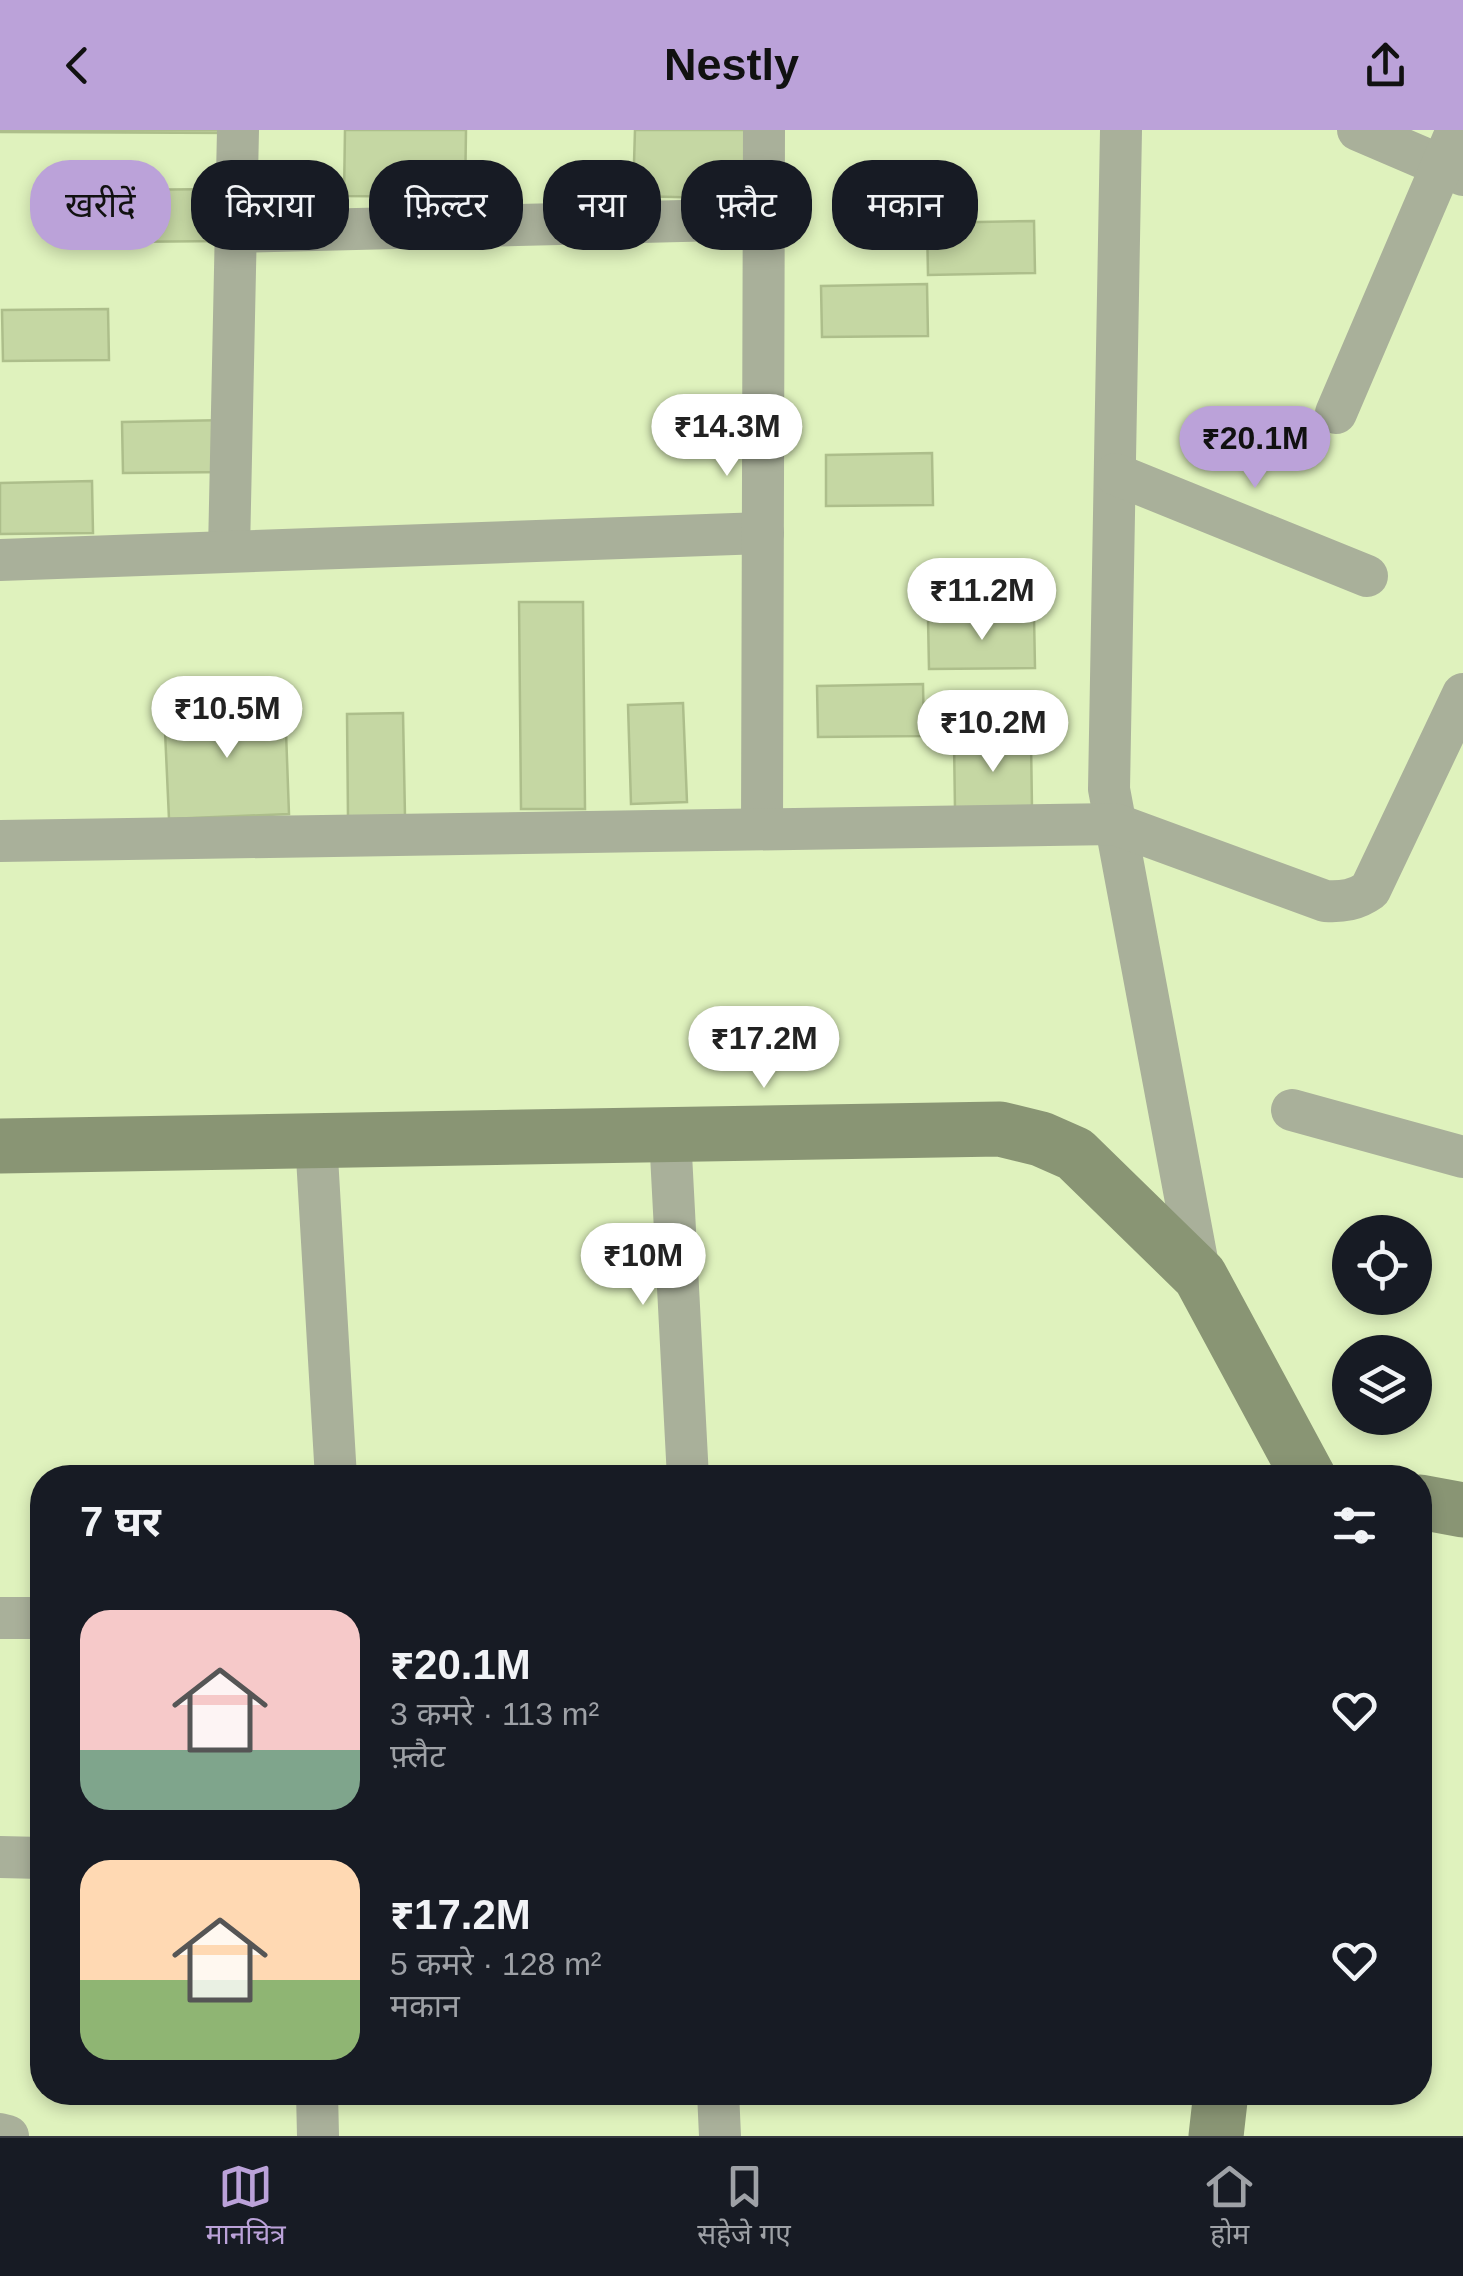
<!DOCTYPE html>
<html lang="hi">
<head>
<meta charset="utf-8">
<style>
  body { margin:0; font-family:Arial,"Noto Sans Devanagari",sans-serif; background:#242831; color:#f1f3f6; height:100vh; display:flex; flex-direction:column; font-size:38px; white-space:nowrap }
  * { box-sizing:border-box; margin:0 }
  p { font-size:32px; color:#9ea1a6 }
  .icon { flex:none; width:55px; height:55px; fill:none; stroke:currentColor; stroke-width:2; stroke-linecap:round; stroke-linejoin:round }
  .map { position:relative; flex:1; overflow:hidden }
  .panel { position:absolute; left:30px; top:1335px; width:1402px; height:640px; display:flex; flex-direction:column; background:#171b24; border-radius:40px; box-shadow:0 5px 15px #0003 }
  .panel>* { flex:none }
  .hud { position:absolute; left:30px; top:30px; width:1405px; height:90px; display:flex; gap:20px }
  .controls { position:absolute; left:1332px; top:1085px; display:grid; gap:20px }
  .controls a { display:grid; place-items:center; width:100px; height:100px; border-radius:50%; background:#171b24; box-shadow:0 5px 15px #0003; font-size:50px }
  .price { position:absolute; translate:-50% -85px; padding:0 22px; border-radius:35px; background:#fff; color:#222; font-size:32px; line-height:65px; filter:drop-shadow(0 2px 5px #0008) }
  .price::after { content:''; position:absolute; left:50%; top:60px; width:30px; height:22px; margin-left:-15px; background:inherit; clip-path:polygon(0 0,100% 0,50% 100%) }
  .price.active { background:#bba2d9; color:#111 }
  ul { padding:0; list-style:none }
  li { display:flex; align-items:center; gap:30px; height:250px; padding:0 50px }
  li span { display:grid; place-items:center; flex:none; width:280px; height:200px; border-radius:30px; color:#555 }
  li>.icon { margin-inline-start:auto }
  span .icon { width:120px; height:120px; fill:#fffc; stroke-width:1 }
  li b { font-size:42px }
  h2 { display:flex; justify-content:space-between; align-items:center; height:120px; padding:0 50px; font-size:42px }
  .pill { padding:0 35px; border-radius:40px; background:#171b24; box-shadow:0 5px 15px #0003; font-size:35px; line-height:90px }
  .pill.active { background:#bba2d9; color:#111 }
  header { display:flex; justify-content:space-between; align-items:center; height:130px; padding:0 50px; background:#bba2d9; color:#111; font-size:45px; font-weight:700 }
  .tab-bar { display:flex; justify-content:space-around; align-items:center; height:140px; border-top:2px solid #363941; background:#171b24; font-size:28px; color:#9ea1a6 }
  .tab-bar a { display:grid; justify-items:center; gap:5px }
  .tab-bar .active { color:#bba2d9 }
  .map>svg:first-child { display:block }
  .building { fill:#c5d7a3; stroke:#adbe8b; stroke-width:2.5 }
  .lines { fill:none; stroke-linecap:round; stroke-linejoin:round }
  .street { stroke:#a9b09a; stroke-width:42 }
  .secondary { stroke:#899574; stroke-width:55 }
</style>
</head>
<body>
<header><svg class="icon" aria-label="back" viewBox="0 0 24 24"><path d="M15 5l-7 7 7 7"/></svg>Nestly<svg class="icon" aria-label="share" viewBox="0 0 24 24"><path d="M12 15V3M7 8l5-5 5 5M5 13v7h14v-7"/></svg></header>
<div class="map">
<svg width="1463" height="2006" viewBox="0 0 1463 2006">
  <rect width="100%" height="100%" fill="#dff2bd"/>
  <!-- building -->
  <g class="building">
    <polygon points="0,0 235,0 235,3 0,2"/>
    <polygon points="345,0 466,0 465,67 344,66"/>
    <polygon points="635,0 758,0 757,69 633,66"/>
    <polygon points="222,59 223,111 116,112 115,60"/>
    <polygon points="1034,91 1035,143 928,145 927,93"/>
    <polygon points="927,154 928,206 822,207 821,156"/>
    <polygon points="108,179 109,230 3,231 2,180"/>
    <polygon points="228,290 229,342 123,343 122,292"/>
    <polygon points="932,323 933,375 826,376 826,325"/>
    <polygon points="92,351 93,403 0,404 0,353"/>
    <polygon points="519,472 583,472 585,679 521,679"/>
    <polygon points="1034,486 1035,538 929,539 928,488"/>
    <polygon points="923,554 924,606 818,607 817,556"/>
    <polygon points="683,573 687,672 631,674 628,575"/>
    <polygon points="285,574 289,684 169,689 164,579"/>
    <polygon points="403,583 405,687 348,688 347,584"/>
    <polygon points="1031,611 1032,679 955,679 954,612"/>
  </g>
  <g class="lines">
    <!-- street -->
    <g class="street">
      <polyline points="1121,0 1109,659 1200,1146"/>
      <polyline points="1358,0 1463,45"/>
      <polyline points="236,102 764,89"/>
      <polyline points="1336,283 1457,0"/>
      <polyline points="1115,344 1367,446"/>
      <polyline points="229,421 238,0"/>
      <polyline points="0,430 763,403"/>
      <polyline points="762,699 764,0"/>
      <path d="M0 711 1115 694 1325 771C1343 772 1356 770 1370 760L1463 564"/>
      <polyline points="1292,980 1463,1027"/>
      <polyline points="670,1005 688,1348"/>
      <polyline points="316,1010 336,1348"/>
      <polyline points="0,1488 42,1488"/>
      <polyline points="0,1727 42,1728"/>
      <polyline points="317,1962 318,2006"/>
      <polyline points="718,1962 720,2006"/>
      <polyline points="0,2004 8,2006"/>
    </g>
    <!-- secondary -->
    <g class="secondary">
      <polyline points="0,1016 1000,999 1041,1009 1075,1024 1200,1146 1309,1348"/>
      <polyline points="1420,1372 1463,1380"/>
      <polyline points="1216,2006 1221,1962"/>
    </g>
  </g>
</svg>
<div class="controls">
<a><svg class="icon" aria-label="locate" viewBox="0 0 24 24"><circle cx="12" cy="12" r="6"/><path d="M12 2v4M12 18v4M2 12h4M18 12h4"/></svg></a>
<a><svg class="icon" aria-label="layers" viewBox="0 0 24 24"><path d="M12 4l9 5-9 5-9-5zM3 14l9 5 9-5"/></svg></a>
</div>
<b class="price" style="left:727px;top:349px">₹14.3M</b>
<b class="price active" style="left:1255px;top:361px">₹20.1M</b>
<b class="price" style="left:982px;top:513px">₹11.2M</b>
<b class="price" style="left:227px;top:631px">₹10.5M</b>
<b class="price" style="left:993px;top:645px">₹10.2M</b>
<b class="price" style="left:764px;top:961px">₹17.2M</b>
<b class="price" style="left:643px;top:1178px">₹10M</b>
<div class="hud">
<a class="pill active">खरीदें</a>
<a class="pill">किराया</a>
<a class="pill">फ़िल्टर</a>
<a class="pill">नया</a>
<a class="pill">फ़्लैट</a>
<a class="pill">मकान</a>
</div>
<section class="panel">
<h2>7 घर<svg class="icon" aria-label="filters" viewBox="0 0 24 24"><path d="M4 7h16M4 17h16"/><circle cx="9" cy="7" r="2"/><circle cx="15" cy="17" r="2"/></svg></h2>
<ul>
<li><span style="background:linear-gradient(#f6c9c9 70%,#7fa58c 0)"><svg class="icon" aria-label="home" viewBox="0 0 24 24"><path d="M3 11l9-7 9 7M6 9v11h12V9"/></svg></span><div><b>₹20.1M</b><p>3 कमरे · 113 m²</p><p>फ़्लैट</p></div><svg class="icon" aria-label="heart" viewBox="0 0 24 24"><path d="M12 20l-8-8c-3-5 5-10 8-4 3-6 11-1 8 4z"/></svg></li>
<li><span style="background:linear-gradient(#ffd9b3 60%,#8fb573 0)"><svg class="icon" aria-label="home" viewBox="0 0 24 24"><path d="M3 11l9-7 9 7M6 9v11h12V9"/></svg></span><div><b>₹17.2M</b><p>5 कमरे · 128 m²</p><p>मकान</p></div><svg class="icon" aria-label="heart" viewBox="0 0 24 24"><path d="M12 20l-8-8c-3-5 5-10 8-4 3-6 11-1 8 4z"/></svg></li>
</ul>
</section>
</div>
<nav class="tab-bar">
<a class="active"><svg class="icon" aria-label="map" viewBox="0 0 24 24"><path d="M3 6l6-2 6 2 6-2v14l-6 2-6-2-6 2zM9 4v14M15 6v14"/></svg>मानचित्र</a>
<a><svg class="icon" aria-label="saved" viewBox="0 0 24 24"><path d="M7 4h10v16l-5-4-5 4z"/></svg>सहेजे गए</a>
<a><svg class="icon" aria-label="home" viewBox="0 0 24 24"><path d="M3 11l9-7 9 7M6 9v11h12V9"/></svg>होम</a>
</nav>
</body>
</html>
